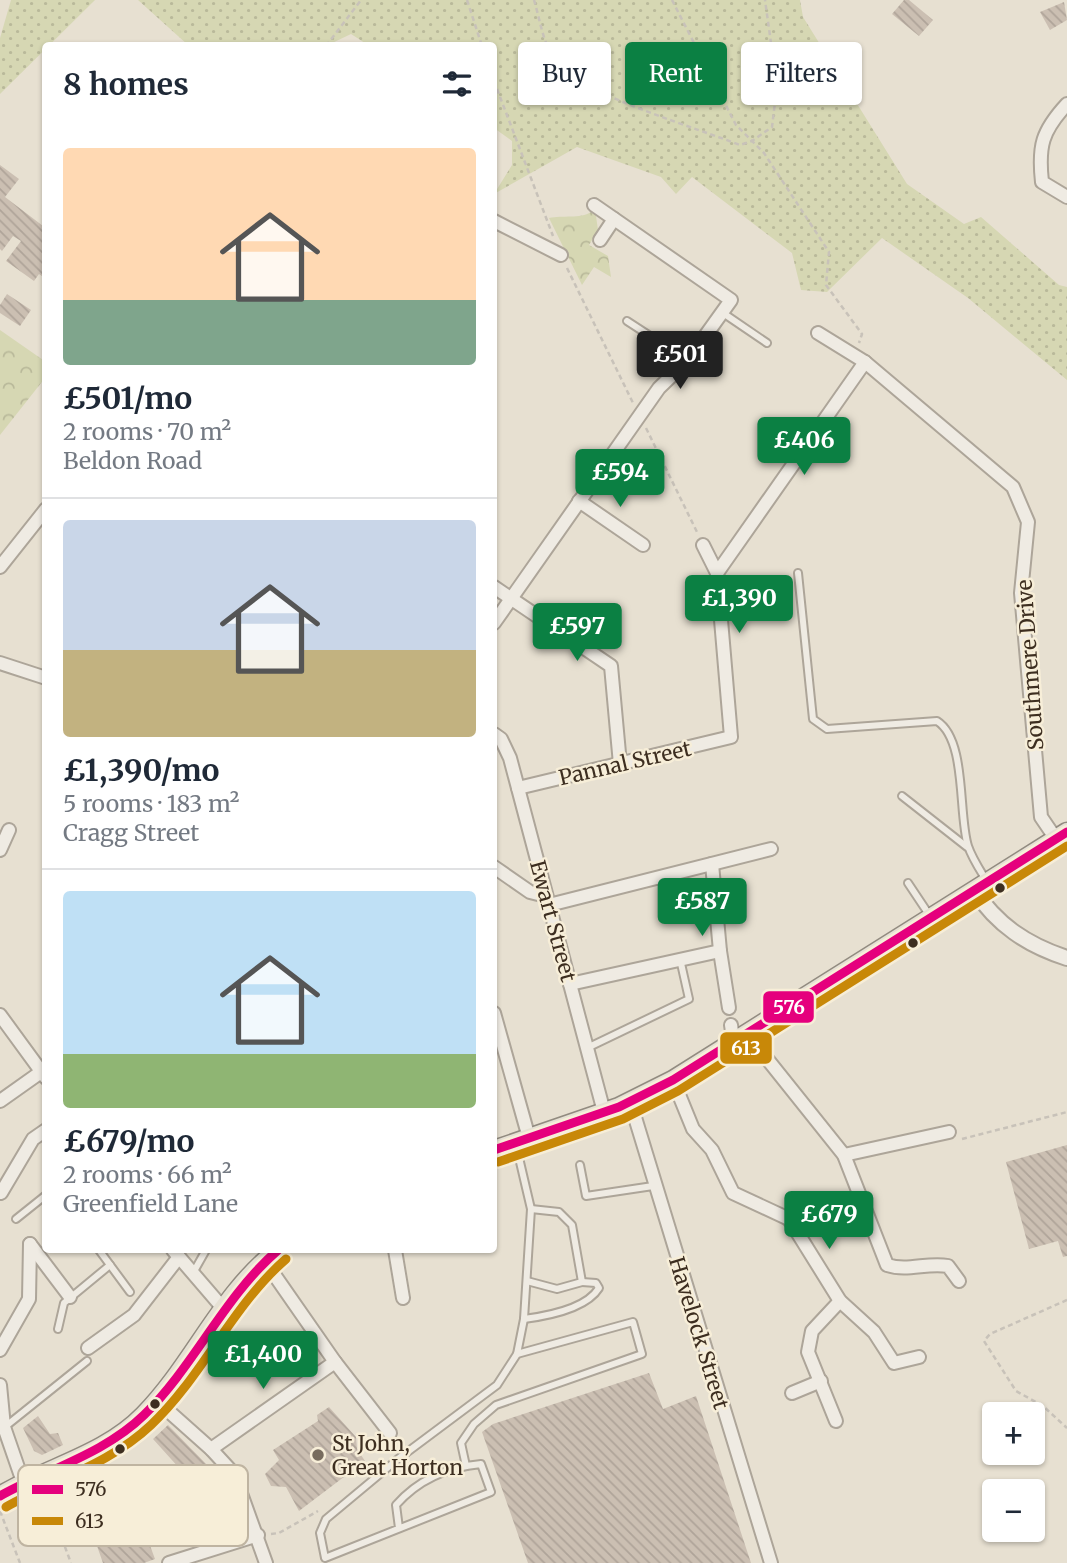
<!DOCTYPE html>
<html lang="en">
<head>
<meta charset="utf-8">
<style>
  body { margin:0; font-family:Merriweather,serif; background:#f2f2f3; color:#1f2937; height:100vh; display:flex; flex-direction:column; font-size:26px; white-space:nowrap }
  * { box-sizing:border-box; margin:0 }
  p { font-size:23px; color:#747a83 }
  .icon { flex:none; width:38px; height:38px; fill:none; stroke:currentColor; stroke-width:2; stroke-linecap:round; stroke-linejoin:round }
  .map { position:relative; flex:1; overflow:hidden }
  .side { position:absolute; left:42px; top:42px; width:455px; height:1211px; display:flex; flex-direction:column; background:#fff; border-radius:7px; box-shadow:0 2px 5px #0004 }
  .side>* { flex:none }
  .hud { position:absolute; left:518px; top:42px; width:443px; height:63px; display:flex; gap:14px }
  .buttons { position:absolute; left:982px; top:1402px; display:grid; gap:14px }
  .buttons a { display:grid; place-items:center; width:63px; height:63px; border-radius:7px; background:#fff; box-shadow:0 2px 5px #0004; font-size:35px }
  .price { position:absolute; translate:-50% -60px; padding:0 16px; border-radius:7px; background:#0b8043; color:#fff; font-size:23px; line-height:46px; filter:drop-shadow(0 2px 4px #0008) }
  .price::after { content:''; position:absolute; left:50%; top:42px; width:21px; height:16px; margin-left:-10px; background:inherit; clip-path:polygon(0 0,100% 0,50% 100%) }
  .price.current { background:#222; color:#fff }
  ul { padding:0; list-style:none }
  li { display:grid; align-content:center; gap:14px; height:371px; padding:0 21px }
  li+li { border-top:2px solid #e0e1e3 }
  li span { display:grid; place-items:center; height:217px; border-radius:7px; color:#555 }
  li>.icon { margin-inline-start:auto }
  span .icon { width:126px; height:126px; fill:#fffc; stroke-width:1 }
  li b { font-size:30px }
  h2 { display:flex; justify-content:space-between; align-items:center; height:84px; padding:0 21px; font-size:30px }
  .chip { padding:0 24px; border-radius:7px; background:#fff; box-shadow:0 2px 5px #0004; font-size:24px; line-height:63px }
  .chip.current { background:#0b8043; color:#fff }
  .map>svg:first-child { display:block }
  .grass { fill:url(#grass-dots) }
  .park { fill:url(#park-crowns) }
  .building { fill:url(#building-back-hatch) }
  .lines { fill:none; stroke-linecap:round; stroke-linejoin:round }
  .service-casing { stroke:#ada599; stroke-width:10 }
  .minor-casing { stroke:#ada599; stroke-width:16 }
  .tertiary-casing { stroke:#ada599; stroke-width:18 }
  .primary-casing { stroke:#928b80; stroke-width:21 }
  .path { stroke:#c8c2b9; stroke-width:2.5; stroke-dasharray:5 3.5; stroke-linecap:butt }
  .service { stroke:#efebe3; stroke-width:6 }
  .minor { stroke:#efebe3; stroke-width:12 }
  .tertiary { stroke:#efebe3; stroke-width:14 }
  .primary { stroke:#e6e1d4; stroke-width:18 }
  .bus-1-casing { stroke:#f7eed8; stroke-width:14 }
  .bus-2-casing { stroke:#f7eed8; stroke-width:14 }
  .bus-1 { stroke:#e5007d; stroke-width:9 }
  .bus-2 { stroke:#c88808; stroke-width:9 }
  .bus-dot { fill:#3d2e20; stroke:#f7eed8; stroke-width:2.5 }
  .poi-dot { fill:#786c5e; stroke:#f7eed8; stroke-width:2.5 }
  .labels { text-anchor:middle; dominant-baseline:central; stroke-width:5; stroke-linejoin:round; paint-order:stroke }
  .street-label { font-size:21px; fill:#3d2e20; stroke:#f7eed8 }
  .poi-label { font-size:21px; fill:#3d2e20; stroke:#f7eed8; text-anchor:start }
  .key { fill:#f7eed8; stroke:#bfb4a1; stroke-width:2 }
  .key-label { font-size:19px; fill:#3d2e20 }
  .line-badge { stroke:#f7eed8; stroke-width:2.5 }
  .badge-label { font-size:19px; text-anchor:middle; font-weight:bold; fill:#fff }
</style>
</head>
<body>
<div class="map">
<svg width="1067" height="1563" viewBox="0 0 1067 1563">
  <defs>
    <pattern id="grass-dots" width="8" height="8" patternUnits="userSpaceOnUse" patternTransform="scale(1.75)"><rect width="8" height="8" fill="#d6d7b3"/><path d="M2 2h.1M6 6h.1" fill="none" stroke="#b9b99a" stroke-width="1.8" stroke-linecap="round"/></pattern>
    <pattern id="park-crowns" width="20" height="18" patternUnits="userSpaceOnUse" patternTransform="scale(1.75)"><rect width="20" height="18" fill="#d6d7b3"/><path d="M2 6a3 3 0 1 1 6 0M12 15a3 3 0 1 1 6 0" fill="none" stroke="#b9b99a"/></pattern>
    <pattern id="building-back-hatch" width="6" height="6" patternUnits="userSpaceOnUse" patternTransform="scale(1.75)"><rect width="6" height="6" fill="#cbbfb2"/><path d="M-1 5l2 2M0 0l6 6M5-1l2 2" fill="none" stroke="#afa499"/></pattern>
  </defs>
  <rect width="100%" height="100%" fill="#e7e0d1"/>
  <!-- grass -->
  <g class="grass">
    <polygon points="11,0 95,0 0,94 0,38"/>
    <polygon points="138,0 800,0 803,17 907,184 964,224 981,217 1059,285 1067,287 1067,380 968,298 882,238 827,292 801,290 792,253 692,177 676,194 661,177 577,147 494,194 512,165 512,141 494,128 494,46 368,45 351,34 328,45 188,45"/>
  </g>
  <!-- park -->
  <g class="park">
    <path d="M591 212 596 216 598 230 589 245 608 256 611 277 594 267 582 285 549 218C562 215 580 219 591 212Z"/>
    <polygon points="0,330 46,362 45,378 0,435"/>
  </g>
  <!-- building -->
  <g class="building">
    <polygon points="904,0 909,0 933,20 919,36 892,14"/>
    <polygon points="1064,2 1067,20 1050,30 1040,12"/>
    <polygon points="0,165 19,179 5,197 43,226 46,223 46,279 39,274 34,281 6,261 21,241 13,236 2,251 0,249"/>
    <polygon points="7,294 31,310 20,326 0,313 0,305"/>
    <polygon points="1067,1145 1067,1256 1063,1257 1058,1241 1029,1249 1006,1162"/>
    <polygon points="649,1373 663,1409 696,1396 751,1563 528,1563 482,1432 493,1424"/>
    <polygon points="329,1407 356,1437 357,1449 365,1461 299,1511 286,1487 271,1486 265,1474 279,1460 273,1450 318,1421 317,1415"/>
    <polygon points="38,1416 50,1434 58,1433 63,1445 42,1455 34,1451 23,1428"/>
    <polygon points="168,1425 208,1466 193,1487 177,1472 180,1469 153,1439"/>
    <polygon points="131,1474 145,1512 117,1522 120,1531 142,1524 155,1559 144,1563 103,1563 78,1492"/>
  </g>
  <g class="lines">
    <!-- service casing -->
    <g class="service-casing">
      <g id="service">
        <polyline points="723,313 767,343"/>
        <polyline points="627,321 687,360"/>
        <path d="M798 573 813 719 827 729 937 721C967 740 958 814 968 846 972 858 980 870 986 880"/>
        <polyline points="902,796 967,847"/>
        <polyline points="908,883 930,916"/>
        <polyline points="587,1048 689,999 680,959"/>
        <polyline points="580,1165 586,1196 653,1186"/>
        <polyline points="16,1219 46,1195"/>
        <polyline points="99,1250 130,1292"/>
        <polyline points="193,1273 206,1250"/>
        <polyline points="527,1281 557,1289 582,1282 572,1225 559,1212 531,1209"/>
        <path d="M524 1319C547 1316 586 1309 599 1288L596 1283 582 1282"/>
        <polyline points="58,1329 64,1303 110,1265"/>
        <polyline points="6,1426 87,1361"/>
        <polyline points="466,1466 461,1443 474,1424 496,1405 642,1354 633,1322 517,1354"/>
        <path d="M399 1528 396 1505C418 1480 448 1467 481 1464L491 1492 325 1558 320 1533 326 1519 398 1459 497 1385 517 1354 524 1319 531 1209 516 1145"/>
      </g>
    </g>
    <!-- minor casing -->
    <g class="minor-casing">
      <g id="minor">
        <path d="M1067 104C1042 131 1038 146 1042 182L1067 197"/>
        <polyline points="494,221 561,255"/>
        <polyline points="600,240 614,219"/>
        <polyline points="818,333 865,362 1013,487 1028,522 1021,593 1041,817 1056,839"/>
        <polyline points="579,501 643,545"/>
        <polyline points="0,567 46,509"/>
        <polyline points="717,573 865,362"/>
        <polyline points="494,587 611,666 620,764"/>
        <polyline points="494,623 659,388 688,360 731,300 594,205"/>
        <polyline points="0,663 46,678"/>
        <polyline points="494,734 501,739 510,758 604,1112"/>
        <polyline points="518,788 731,737 717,573 703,545"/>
        <polyline points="0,850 9,830"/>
        <polyline points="712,864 720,951 729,1008"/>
        <polyline points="494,867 530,892 546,896"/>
        <polyline points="549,905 771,849"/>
        <polyline points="570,984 720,951"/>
        <polyline points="494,1013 529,1138"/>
        <polyline points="0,1015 46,1078"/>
        <polyline points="731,1025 734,1044"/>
        <path d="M748 1035 844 1155 887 1265C908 1272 927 1262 948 1266L959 1281"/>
        <polyline points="673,1080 693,1129 712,1150 733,1193 789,1219 821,1203"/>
        <polyline points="0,1101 41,1072"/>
        <polyline points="630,1101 771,1563"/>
        <polyline points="844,1155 949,1132"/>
        <polyline points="1,1193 33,1139 46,1130"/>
        <polyline points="789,1219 840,1301 874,1332 894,1363 919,1357"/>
        <polyline points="30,1244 70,1297"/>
        <polyline points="173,1250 222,1307"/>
        <polyline points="395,1250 403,1298"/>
        <polyline points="264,1260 335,1362 390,1433"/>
        <polyline points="88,1348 134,1315 179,1257"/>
        <polyline points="0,1350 29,1299 30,1244"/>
        <polyline points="0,1385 4,1427 23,1482"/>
        <polyline points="792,1393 821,1381"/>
        <polyline points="156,1400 211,1449 234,1474 266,1563"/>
        <polyline points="836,1421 808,1352 812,1331 840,1301"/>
        <polyline points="211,1449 335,1362"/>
        <polyline points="169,1563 258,1535"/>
      </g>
    </g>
    <!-- tertiary casing -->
    <g class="tertiary-casing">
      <path id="tertiary" d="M974 890C997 925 1027 945 1067 958"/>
    </g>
    <!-- primary casing -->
    <g class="primary-casing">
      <g id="primary">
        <polyline points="494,1150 619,1107 673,1080 1067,832"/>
        <path d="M0 1496C47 1467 104 1456 144 1415 194 1364 221 1294 278 1250"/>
      </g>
    </g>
    <!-- path -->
    <g class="path">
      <polyline points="467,0 482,46"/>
      <path d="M534 0C541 23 544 52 562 69 590 96 699 129 740 145L752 141 772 127 777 86 765 0"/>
      <polyline points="672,0 736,125 764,153 829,252 826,285 862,334 859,343"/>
      <polyline points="326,46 361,0"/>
      <polyline points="494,81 553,236"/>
      <polyline points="567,268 633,403"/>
      <polyline points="646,428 697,532"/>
      <polyline points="962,1139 1067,1112"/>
      <polyline points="1067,1300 990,1334 984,1341 1016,1391 1043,1406 1067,1428"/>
      <polyline points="44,1491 71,1563"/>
      <polyline points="0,1511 20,1563"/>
      <polyline points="271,1534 279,1533 318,1511"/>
    </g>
    <!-- service -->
    <use href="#service" class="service"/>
    <!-- minor -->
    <use href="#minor" class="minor"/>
    <!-- tertiary -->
    <use href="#tertiary" class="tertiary"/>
    <!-- primary -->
    <use href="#primary" class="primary"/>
    <!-- bus-1 casing -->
    <g class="bus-1-casing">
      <g id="bus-1">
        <polyline points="494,1150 619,1107 673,1080 1067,832"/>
        <path d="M0 1496C48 1469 104 1454 144 1415 195 1365 223 1298 278 1250"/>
      </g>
    </g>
    <!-- bus-2 casing -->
    <g class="bus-2-casing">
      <g id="bus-2">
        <polyline points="498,1162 623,1119 678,1091 1067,846"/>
        <path d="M6 1507C54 1480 110 1464 151 1425 203 1376 231 1307 286 1259"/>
      </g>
    </g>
    <!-- bus-1 -->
    <use href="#bus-1" class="bus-1"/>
    <!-- bus-2 -->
    <use href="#bus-2" class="bus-2"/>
  </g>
  <!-- markers -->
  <g class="bus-dot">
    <circle cx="1000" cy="888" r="6"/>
    <circle cx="913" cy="943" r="6"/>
    <circle cx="155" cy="1404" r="6"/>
    <circle cx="120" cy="1449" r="6"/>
  </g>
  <circle class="poi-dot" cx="318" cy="1455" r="7"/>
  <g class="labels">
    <!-- street labels -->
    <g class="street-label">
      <text transform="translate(1030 665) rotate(-94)">Southmere Drive</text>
      <text transform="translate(625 763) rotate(-13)">Pannal Street</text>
      <text transform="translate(553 921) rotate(75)">Ewart Street</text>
      <text transform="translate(699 1333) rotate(73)">Havelock Street</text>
    </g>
    <!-- poi labels -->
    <g class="poi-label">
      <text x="332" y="1443">St John,<tspan x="332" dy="24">Great Horton</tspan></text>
    </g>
  </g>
  <!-- legend -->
  <rect x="18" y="1465" width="230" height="81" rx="10" class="key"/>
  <rect x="32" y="1485" width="31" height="9" fill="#e5007d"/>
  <rect x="32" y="1517" width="31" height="8" fill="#c88808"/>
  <g class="key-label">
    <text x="75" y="1496">576</text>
    <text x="75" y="1528">613</text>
  </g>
  <g class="line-badge">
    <rect x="762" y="990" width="53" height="34" rx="7" fill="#e5007d"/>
    <rect x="719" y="1031" width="54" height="34" rx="7" fill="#c88808"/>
  </g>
  <g class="badge-label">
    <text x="789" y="1014">576</text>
    <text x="746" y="1055">613</text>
  </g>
</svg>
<div class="buttons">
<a>+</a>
<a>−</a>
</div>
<b class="price current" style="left:680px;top:391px">£501</b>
<b class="price" style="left:804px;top:477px">£406</b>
<b class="price" style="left:620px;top:509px">£594</b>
<b class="price" style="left:739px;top:635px">£1,390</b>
<b class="price" style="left:577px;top:663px">£597</b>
<b class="price" style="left:702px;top:938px">£587</b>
<b class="price" style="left:829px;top:1251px">£679</b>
<b class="price" style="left:263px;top:1391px">£1,400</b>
<div class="hud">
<a class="chip">Buy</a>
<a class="chip current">Rent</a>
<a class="chip">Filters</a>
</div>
<section class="side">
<h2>8 homes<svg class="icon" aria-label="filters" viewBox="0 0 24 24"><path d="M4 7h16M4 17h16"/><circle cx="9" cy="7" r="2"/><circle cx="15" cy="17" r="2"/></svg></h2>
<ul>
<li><span style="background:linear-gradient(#ffd9b3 70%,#7fa58c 0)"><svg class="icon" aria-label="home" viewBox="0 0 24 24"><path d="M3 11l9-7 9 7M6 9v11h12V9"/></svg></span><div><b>£501/mo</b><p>2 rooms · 70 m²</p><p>Beldon Road</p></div></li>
<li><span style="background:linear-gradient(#c9d6e8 60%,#c2b280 0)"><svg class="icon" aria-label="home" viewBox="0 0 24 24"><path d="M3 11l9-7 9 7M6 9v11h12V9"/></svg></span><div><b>£1,390/mo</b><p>5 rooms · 183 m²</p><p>Cragg Street</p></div></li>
<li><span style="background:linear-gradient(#bfe0f5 75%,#8fb573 0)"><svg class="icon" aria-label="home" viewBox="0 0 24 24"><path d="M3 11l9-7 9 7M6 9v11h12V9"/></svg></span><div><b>£679/mo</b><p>2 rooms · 66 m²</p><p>Greenfield Lane</p></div></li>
</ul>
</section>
</div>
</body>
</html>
